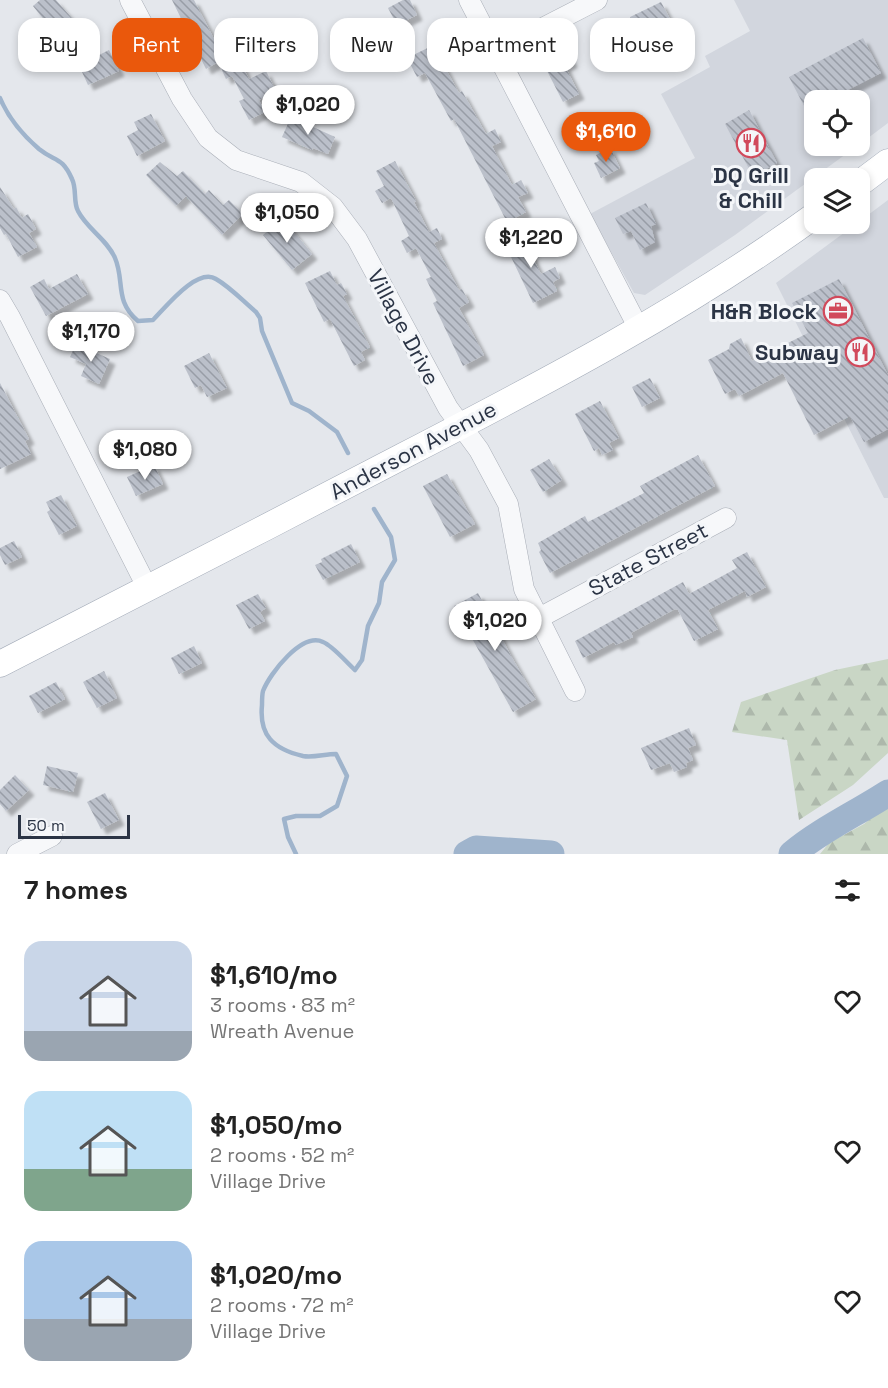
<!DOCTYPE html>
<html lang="en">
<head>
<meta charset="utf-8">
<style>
  body { margin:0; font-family:"Space Grotesk",sans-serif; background:#f6f6f6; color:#222; height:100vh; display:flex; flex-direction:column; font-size:22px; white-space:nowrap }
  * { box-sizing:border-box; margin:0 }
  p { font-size:20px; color:#767676 }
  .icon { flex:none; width:33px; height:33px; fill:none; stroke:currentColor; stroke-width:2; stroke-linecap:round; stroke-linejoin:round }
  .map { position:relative; height:854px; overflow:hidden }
  .side { display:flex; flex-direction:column; background:#fff; flex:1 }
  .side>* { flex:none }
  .banner { position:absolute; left:18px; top:18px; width:852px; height:54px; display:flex; gap:12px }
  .buttons { position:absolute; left:804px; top:90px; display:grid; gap:12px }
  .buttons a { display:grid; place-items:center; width:66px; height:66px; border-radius:12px; background:#fff; box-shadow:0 3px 9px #0003; font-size:30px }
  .scale { position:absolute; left:18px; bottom:15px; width:112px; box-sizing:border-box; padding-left:6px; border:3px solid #2b3445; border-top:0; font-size:16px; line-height:21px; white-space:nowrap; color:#2b3445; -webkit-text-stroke:4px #f4f6f9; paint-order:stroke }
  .price { position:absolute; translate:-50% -51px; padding:0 14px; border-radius:21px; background:#fff; color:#222; font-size:20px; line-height:39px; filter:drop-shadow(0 2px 3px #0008) }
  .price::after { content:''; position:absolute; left:50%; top:36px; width:18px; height:14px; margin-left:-9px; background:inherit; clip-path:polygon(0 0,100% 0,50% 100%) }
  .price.active { background:#ea580c; color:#fff }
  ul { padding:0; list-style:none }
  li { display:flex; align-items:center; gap:18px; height:150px; padding:0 24px }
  li span { display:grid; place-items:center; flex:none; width:168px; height:120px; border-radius:18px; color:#555 }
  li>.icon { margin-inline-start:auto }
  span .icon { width:72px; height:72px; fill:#fffc; stroke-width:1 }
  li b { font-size:26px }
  h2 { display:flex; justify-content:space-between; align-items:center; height:72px; padding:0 24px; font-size:26px }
  .pill { padding:0 21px; border-radius:18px; background:#fff; box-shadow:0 3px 9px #0003; font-size:21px; line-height:54px }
  .pill.active { background:#ea580c; color:#fff }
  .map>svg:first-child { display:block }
  .built { fill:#d2d6de }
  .forest { fill:url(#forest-firs) }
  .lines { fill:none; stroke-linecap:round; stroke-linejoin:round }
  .stream { stroke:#9fb4cc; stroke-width:4.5 }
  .river { stroke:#9fb4cc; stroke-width:27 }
  .building { fill:url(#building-back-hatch); filter:url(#shadow) }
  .minor-casing { stroke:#a9aeb7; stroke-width:21 }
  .major-casing { stroke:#a3abb8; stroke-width:27 }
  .minor { stroke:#f7f8fa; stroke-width:20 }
  .major { stroke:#fff; stroke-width:26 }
  .labels { text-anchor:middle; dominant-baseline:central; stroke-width:6; stroke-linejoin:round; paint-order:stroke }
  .poi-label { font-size:22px; font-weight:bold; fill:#2b3445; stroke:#f4f6f9; text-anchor:end }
  .street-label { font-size:22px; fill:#2b3445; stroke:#f4f6f9 }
</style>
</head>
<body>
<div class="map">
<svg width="888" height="854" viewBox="0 0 888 854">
  <defs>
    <pattern id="forest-firs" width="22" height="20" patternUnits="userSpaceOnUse" patternTransform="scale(1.5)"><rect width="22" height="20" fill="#c9d6c5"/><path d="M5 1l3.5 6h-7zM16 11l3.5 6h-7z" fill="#adb8ab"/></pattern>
    <pattern id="building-back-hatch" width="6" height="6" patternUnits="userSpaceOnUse" patternTransform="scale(1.5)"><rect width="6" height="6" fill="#bbc0ca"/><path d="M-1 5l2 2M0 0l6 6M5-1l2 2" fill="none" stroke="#989da6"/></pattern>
    <filter id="shadow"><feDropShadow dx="5.5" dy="5.5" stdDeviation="1.5" flood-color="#0004"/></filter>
  </defs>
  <rect width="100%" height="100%" fill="#e4e7ec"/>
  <!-- built -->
  <g class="built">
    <polygon points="734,0 888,0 888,123 860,144 860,100 814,100 814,146 857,146 735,235 645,295 634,293 590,214 695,158 661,94 710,67 705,56 750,31"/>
    <polygon points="888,200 888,498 884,498 776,283 856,224 860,224 860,221"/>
  </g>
  <!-- forest -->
  <g class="forest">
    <polygon points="888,659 888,753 853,785 799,820 787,740 732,732 741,702 835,670"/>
    <polygon points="888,804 888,854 820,854 829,843 864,824"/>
  </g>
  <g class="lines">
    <!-- stream -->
    <g class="stream">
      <path d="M0 98C8 117 24 136 39 149 55 162 62 156 72 179 77 189 73 202 78 211 87 229 107 239 115 258 125 281 114 301 138 321L153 320C165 308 197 267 216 279 230 287 243 301 256 312L260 318 262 331 292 403 309 411 337 432 348 453"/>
      <path d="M296 854 288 837 284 819 296 816H320L337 806 347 776 336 754C325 754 313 758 303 756 273 749 259 735 262 705 262 700 262 695 263 691 270 673 302 632 323 642 333 646 346 662 355 670L362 660 368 626 379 603 382 582 395 560 391 537 374 509"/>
    </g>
    <!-- river -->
    <g class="river">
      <polyline points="467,854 476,849 551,854"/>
      <path d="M792 854C819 831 857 813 888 793"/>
    </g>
  </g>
  <!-- building -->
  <g class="building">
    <polygon points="40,0 56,0 78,25 60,40 33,6"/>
    <polygon points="172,0 194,0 214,39 250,20 259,38 244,46 245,48 236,53 249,79 266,71 276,91 259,100 265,112 249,120 239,101 244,99 232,76 226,79 218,62 206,69"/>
    <polygon points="403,0 410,0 417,15 397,25 388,8"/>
    <polygon points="661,2 670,19 603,54 595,38 632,20 630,17"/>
    <polygon points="863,38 881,73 828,100 814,100 814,125 789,77"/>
    <polygon points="90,42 97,56 109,50 119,71 88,85 72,50"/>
    <polygon points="438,43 447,62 443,64 459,93 462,91 486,134 495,129 501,142 492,146 512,185 521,180 528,193 518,197 526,212 507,222 454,119 451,121 425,73 417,77 407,58"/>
    <polygon points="567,51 572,62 565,66 579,94 563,102 543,63"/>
    <polygon points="749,110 777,163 753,176 725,124"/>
    <polygon points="151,114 165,141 137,156 127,136 138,130 134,122"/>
    <polygon points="291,117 335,137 328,154 313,148 312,150 282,137"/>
    <polygon points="610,148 620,168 601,178 594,163 599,161 596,155"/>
    <polygon points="395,161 416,201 414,202 429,232 437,228 442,239 434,243 459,290 462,289 469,302 459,308 484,355 463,366 433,303 437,301 426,279 431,277 416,248 407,253 401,241 409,236 391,198 382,203 375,191 384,186 376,171"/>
    <polygon points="160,162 177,176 183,171 205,194 209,190 223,205 229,200 243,214 222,235 186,196 176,206 146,175"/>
    <polygon points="0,187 14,209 16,207 22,218 28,214 36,229 29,233 37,247 18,257 6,234 4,235 0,228"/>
    <polygon points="646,203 656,224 651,226 655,242 640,250 631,231 623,234 615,218"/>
    <polygon points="283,218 312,254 292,270 263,235"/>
    <polygon points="520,232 541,274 555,267 560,278 553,282 557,291 533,303 503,240"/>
    <polygon points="330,271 337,285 341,283 347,294 343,296 370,347 361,352 365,360 354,366 330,319 324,322 305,283"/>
    <polygon points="77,274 88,294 46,316 30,287 44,279 49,289"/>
    <polygon points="839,279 888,375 888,429 864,442 850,416 814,435 783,373 739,396 735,389 725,394 708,360 729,349 730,344 741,338 752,361 808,333 792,303"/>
    <polygon points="76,344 110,359 99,384 81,376 86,364 70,357"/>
    <polygon points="209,353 227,388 207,397 201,385 195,388 184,366"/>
    <polygon points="650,378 660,398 642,407 632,387"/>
    <polygon points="0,383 29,439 25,441 31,454 0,469"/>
    <polygon points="600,401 619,438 609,443 613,450 602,455 599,448 594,451 575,414"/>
    <polygon points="154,435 163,455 148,462 139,442"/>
    <polygon points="698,455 715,486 550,573 539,552 541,550 538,543 585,516 588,522 644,493 640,486"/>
    <polygon points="549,459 562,480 543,492 530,470"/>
    <polygon points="154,465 163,484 136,496 127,477"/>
    <polygon points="447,474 475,524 450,537 423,486"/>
    <polygon points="61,495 77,526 59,535 47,512 50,510 46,502"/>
    <polygon points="14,541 22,557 5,565 0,555 0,548"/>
    <polygon points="351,544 360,562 323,580 315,565 322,562 321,559"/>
    <polygon points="747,552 766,587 747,597 745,591 708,610 718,629 694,641 678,610 675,609 631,633 633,637 616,645 614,642 583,658 575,641 683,582 689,594 737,568 732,560"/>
    <polygon points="478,593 511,656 536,699 513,712 454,606"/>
    <polygon points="258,594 266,608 260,612 265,621 249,629 236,605"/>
    <polygon points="194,646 202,663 179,674 171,658"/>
    <polygon points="104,671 117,698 97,708 83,682"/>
    <polygon points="56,682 65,699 38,713 29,696"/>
    <polygon points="689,728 696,745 688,748 693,760 686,763 687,767 674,772 670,763 651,770 641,748"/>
    <polygon points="47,766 78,773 73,792 43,785"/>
    <polygon points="15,775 29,790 6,811 0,804 0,790"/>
    <polygon points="105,793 119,820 101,829 87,802"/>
  </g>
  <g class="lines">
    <!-- minor casing -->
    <g class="minor-casing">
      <g id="minor">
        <polyline points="130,0 182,99 208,138 236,160 301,182 333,207 357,239 448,408 479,450 508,504 524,589 575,691"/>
        <polyline points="469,0 639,329"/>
        <polyline points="496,52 597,0"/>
        <polyline points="0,300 10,317 148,589"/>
        <polyline points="539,618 726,518"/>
        <polyline points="17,854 52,836"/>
      </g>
    </g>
    <!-- major casing -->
    <g class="major-casing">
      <g id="major">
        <polyline points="860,183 888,162"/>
        <path d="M0 664C135 595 269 526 403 456 544 383 686 309 814 216"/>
      </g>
    </g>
    <!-- minor -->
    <use href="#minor" class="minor"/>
    <!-- major -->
    <use href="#major" class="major"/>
  </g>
  <!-- icons -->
  <defs>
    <g id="restaurant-ring" transform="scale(1.5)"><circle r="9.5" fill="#f4f6f9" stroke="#d1495b" stroke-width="1.5"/><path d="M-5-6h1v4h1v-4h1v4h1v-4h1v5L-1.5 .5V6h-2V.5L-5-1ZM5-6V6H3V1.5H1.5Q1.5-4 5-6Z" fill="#d1495b"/></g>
    <g id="office-ring" transform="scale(1.5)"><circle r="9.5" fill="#f4f6f9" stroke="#d1495b" stroke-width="1.5"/><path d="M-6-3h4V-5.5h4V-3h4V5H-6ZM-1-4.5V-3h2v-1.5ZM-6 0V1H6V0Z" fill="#d1495b"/></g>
  </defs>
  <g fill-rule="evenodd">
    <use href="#restaurant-ring" x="751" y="143"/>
    <use href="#office-ring" x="838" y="311"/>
    <use href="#restaurant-ring" x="860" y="352"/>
  </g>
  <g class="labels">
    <!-- poi labels -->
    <g class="poi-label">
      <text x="751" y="175" text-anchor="middle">DQ Grill<tspan x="751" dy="25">&amp; Chill</tspan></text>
      <text x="817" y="311">H&amp;R Block</text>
      <text x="839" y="352">Subway</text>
    </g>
    <!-- street labels -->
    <g class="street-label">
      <text transform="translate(404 327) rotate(62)">Village Drive</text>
      <text transform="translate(413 450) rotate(-28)">Anderson Avenue</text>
      <text transform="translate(648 559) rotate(-28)">State Street</text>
    </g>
  </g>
</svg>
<div class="buttons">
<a><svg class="icon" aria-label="locate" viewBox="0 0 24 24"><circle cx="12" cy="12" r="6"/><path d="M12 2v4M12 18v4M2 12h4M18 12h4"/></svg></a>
<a><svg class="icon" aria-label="layers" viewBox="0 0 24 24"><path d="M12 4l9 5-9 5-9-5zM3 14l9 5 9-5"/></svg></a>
</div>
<div class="scale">50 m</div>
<b class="price" style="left:308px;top:136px">$1,020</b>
<b class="price active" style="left:606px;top:163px">$1,610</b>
<b class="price" style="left:287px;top:244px">$1,050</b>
<b class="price" style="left:531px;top:269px">$1,220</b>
<b class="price" style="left:91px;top:363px">$1,170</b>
<b class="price" style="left:145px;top:481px">$1,080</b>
<b class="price" style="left:495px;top:652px">$1,020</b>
<div class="banner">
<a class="pill">Buy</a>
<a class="pill active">Rent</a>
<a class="pill">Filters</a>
<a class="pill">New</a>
<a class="pill">Apartment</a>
<a class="pill">House</a>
</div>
</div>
<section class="side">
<h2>7 homes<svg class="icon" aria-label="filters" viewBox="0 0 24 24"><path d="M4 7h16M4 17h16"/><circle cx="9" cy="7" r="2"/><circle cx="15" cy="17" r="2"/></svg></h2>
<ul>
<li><span style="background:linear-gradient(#c9d6e8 75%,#9aa5b1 0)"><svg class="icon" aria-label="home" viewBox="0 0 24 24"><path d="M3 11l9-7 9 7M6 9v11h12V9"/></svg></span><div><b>$1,610/mo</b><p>3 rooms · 83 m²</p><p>Wreath Avenue</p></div><svg class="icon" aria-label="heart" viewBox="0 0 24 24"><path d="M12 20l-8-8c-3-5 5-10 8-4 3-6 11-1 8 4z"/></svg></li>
<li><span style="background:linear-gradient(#bfe0f5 65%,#7fa58c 0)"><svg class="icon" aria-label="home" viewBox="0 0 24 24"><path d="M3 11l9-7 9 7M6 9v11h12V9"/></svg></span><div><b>$1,050/mo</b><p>2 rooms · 52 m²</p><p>Village Drive</p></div><svg class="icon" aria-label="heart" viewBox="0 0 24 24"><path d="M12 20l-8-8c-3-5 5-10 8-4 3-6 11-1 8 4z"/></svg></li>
<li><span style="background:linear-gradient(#a9c7e8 65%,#9aa5b1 0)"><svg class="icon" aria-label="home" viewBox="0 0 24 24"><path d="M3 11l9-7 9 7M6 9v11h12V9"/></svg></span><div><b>$1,020/mo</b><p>2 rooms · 72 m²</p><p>Village Drive</p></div><svg class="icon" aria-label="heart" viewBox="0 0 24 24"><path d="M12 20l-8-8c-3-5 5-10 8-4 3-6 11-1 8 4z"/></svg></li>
</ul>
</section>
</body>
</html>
